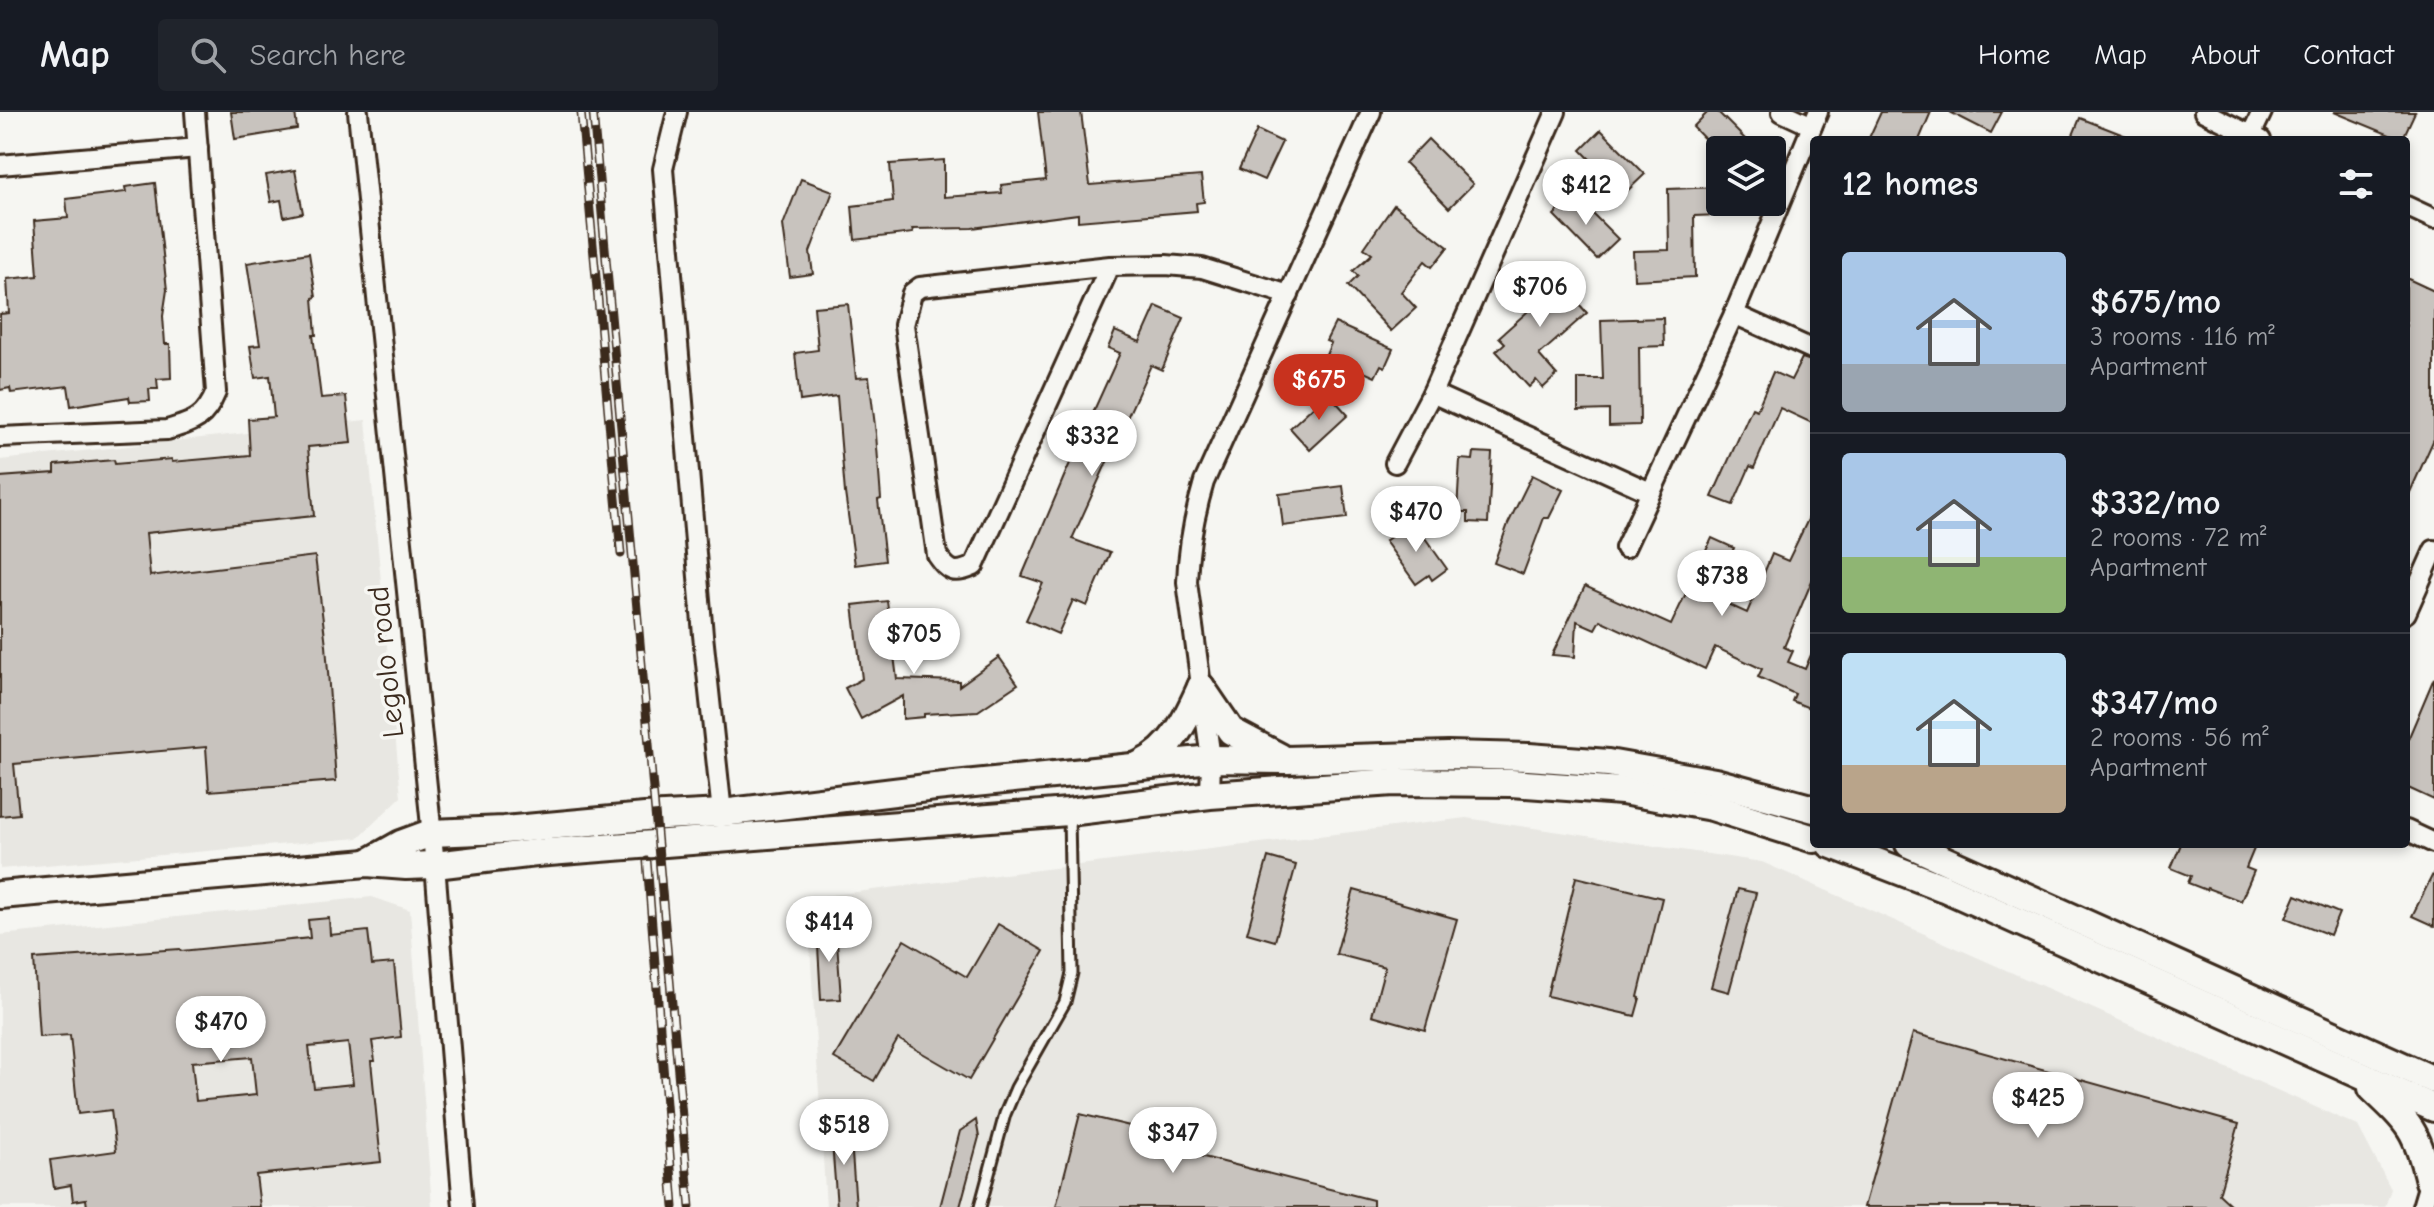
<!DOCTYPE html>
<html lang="en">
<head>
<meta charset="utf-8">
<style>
  body { margin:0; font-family:"Comic Neue",sans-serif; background:#20242c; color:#f1f3f6; height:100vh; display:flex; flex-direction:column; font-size:30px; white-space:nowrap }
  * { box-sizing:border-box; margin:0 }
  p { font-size:26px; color:#9ea1a6 }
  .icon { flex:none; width:44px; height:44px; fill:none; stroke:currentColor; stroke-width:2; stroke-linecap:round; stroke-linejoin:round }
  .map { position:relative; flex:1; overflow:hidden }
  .sheet { position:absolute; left:1810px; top:24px; width:600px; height:712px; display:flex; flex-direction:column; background:#171b24; border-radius:8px; box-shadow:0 4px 12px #0003 }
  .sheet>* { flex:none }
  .fabs { position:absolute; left:1706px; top:24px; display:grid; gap:16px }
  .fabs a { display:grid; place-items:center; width:80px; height:80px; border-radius:8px; background:#171b24; box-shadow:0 4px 12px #0003; font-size:40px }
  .price { position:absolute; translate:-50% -68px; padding:0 18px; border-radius:28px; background:#fff; color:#222; font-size:26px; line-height:52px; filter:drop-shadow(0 2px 4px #0008) }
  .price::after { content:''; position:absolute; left:50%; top:48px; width:24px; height:18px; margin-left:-12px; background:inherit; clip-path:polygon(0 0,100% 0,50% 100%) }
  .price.on { background:#c8321e; color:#fff }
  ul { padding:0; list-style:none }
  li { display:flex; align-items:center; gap:24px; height:200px; padding:0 32px }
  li+li { border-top:2px solid #363941 }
  li span { display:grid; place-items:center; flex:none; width:224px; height:160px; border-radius:8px; color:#555 }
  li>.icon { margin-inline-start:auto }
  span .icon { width:96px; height:96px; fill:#fffc; stroke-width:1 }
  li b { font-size:34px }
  h2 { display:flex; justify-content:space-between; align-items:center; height:96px; padding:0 32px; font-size:34px }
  header { display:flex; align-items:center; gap:48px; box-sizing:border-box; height:112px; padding:0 40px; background:#171b24; border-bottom:2px solid #363941 }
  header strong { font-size:38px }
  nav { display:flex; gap:44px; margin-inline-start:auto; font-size:28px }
  .search { width:560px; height:72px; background:#20242c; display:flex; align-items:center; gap:20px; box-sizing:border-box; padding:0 28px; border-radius:8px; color:#9ea1a6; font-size:30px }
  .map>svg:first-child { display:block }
  .built { fill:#e8e7e2 }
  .building { fill:#c8c3be; stroke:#3b2a1e; stroke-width:2; fill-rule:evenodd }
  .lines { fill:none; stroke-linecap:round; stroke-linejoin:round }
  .service-casing { stroke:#3b2a1e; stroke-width:15 }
  .minor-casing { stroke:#3b2a1e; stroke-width:24 }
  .secondary-casing { stroke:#3b2a1e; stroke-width:32 }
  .service { stroke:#f6f6f2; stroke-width:9 }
  .minor { stroke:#f6f6f2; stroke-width:18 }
  .secondary { stroke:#f6f6f2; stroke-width:26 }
  .rail-casing { stroke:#3b2a1e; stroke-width:9 }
  .rail { stroke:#f6f6f2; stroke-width:6; stroke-dasharray:18; stroke-linecap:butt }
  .labels { text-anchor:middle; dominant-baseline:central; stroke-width:7; stroke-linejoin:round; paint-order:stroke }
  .street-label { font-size:30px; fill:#3b2a1e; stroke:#f6f6f2 }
</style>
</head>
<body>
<header>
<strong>Map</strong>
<div class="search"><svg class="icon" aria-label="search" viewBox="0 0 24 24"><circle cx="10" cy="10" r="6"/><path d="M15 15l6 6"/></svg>Search here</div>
<nav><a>Home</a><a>Map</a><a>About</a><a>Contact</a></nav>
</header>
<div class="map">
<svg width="2434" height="1095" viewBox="0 0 2434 1095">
  <rect width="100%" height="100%" fill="#f6f6f2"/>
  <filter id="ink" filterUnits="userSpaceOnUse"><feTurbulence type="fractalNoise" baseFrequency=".0125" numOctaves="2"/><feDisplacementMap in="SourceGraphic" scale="16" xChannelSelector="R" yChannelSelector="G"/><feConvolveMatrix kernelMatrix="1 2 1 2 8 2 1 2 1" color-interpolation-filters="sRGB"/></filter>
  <g filter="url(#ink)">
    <!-- built -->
    <g class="built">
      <polygon points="366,308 401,685 358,726 0,757 0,348"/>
      <polygon points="1466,706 1762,750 2358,1014 2391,1077 2385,1095 826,1095 807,786"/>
      <polygon points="372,785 410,798 432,1095 0,1095 0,823"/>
    </g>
    <!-- building -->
    <g class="building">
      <polygon points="231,0 295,0 297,17 235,27"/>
      <polygon points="1038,0 1081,0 1090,73 1201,64 1204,90 1196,91 1197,99 1078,109 1078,102 972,116 912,117 913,121 855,128 852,94 893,89 890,52 944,48 944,85 1002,81 1001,73 1046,68"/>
      <polygon points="1708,0 1718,0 1756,38 1715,38 1693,15"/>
      <polygon points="1881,0 1931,0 1919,28 1868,28"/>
      <polygon points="1950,0 2002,0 1991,21"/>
      <polygon points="2334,0 2415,0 2402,28"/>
      <polygon points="2080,6 2134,27 2134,28 2071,28"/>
      <polygon points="1257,18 1282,30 1264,68 1239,57"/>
      <polygon points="1601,18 1645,62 1624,82 1581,38"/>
      <polygon points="1428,27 1473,72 1449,96 1405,51"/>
      <polygon points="295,58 303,101 284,105 281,88 271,90 266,63"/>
      <polygon points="801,67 833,79 810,140 813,162 790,165 783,113"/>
      <polygon points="155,71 167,178 163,204 165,232 170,232 171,266 157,267 158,277 149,277 150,289 130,290 129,285 71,294 68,274 11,281 10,276 0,278 0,202 9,201 7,167 38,164 34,109 68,106 66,87 126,80 125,75"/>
      <polygon points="1720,75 1720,103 1694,104 1695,165 1634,168 1633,139 1669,138 1668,77"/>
      <polygon points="1574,83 1618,127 1597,147 1554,103"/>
      <polygon points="1394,93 1448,135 1432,155 1425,149 1401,180 1416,196 1391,219 1348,174 1358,164 1353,159 1372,142 1364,136"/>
      <polygon points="309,141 316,185 313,186 316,223 313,223 321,286 346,284 351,331 308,335 314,404 146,421 150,464 315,444 326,533 336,669 209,679 206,635 14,652 19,702 0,704 0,365 55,361 55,353 114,348 115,352 172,347 172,350 250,343 248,307 274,305 270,264 255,266 250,234 260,233 247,151"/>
      <polygon points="1548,157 1587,201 1539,243 1557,263 1543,276 1536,268 1529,275 1496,239 1505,231 1499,225 1535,193 1523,179"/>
      <polygon points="2406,166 2434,179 2434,327 2406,389"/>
      <polygon points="848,192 856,266 869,265 876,322 881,387 878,388 885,449 855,453 845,381 837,284 800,289 795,241 818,238 814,195"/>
      <polygon points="1156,194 1184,206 1162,258 1151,253 1072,427 1110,441 1087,494 1073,488 1058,522 1026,508 1043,471 1022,464 1066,360 1120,241 1108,236 1115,219 1140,230"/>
      <polygon points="1663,206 1664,234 1639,235 1640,313 1609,314 1609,298 1578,299 1578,267 1603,267 1601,208"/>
      <polygon points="1335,211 1393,237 1385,255 1381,253 1375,265 1326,243 1331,231 1326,229"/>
      <polygon points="1802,246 1814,250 1814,312 1780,296 1754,356 1750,354 1733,393 1712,385 1752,296 1757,298 1773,260 1791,268"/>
      <polygon points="1328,281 1348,303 1310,338 1290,316"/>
      <polygon points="1474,340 1492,341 1488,411 1468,410 1468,400 1457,400 1460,347 1473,348"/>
      <polygon points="1532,363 1563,378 1549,406 1544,406 1523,462 1494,451 1508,412"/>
      <polygon points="1343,374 1347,406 1283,414 1279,382"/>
      <polygon points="1814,395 1814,464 1784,535 1793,539 1788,550 1805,557 1814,536 1814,598 1792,589 1795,582 1758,565 1762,557 1715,535 1705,557 1600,508 1595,517 1577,509 1575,545 1552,543 1585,474 1671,513 1712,426 1734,436 1712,485 1747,501 1772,442 1788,449"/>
      <polygon points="1413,409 1447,457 1432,468 1429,463 1416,472 1385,429"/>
      <polygon points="887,489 897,567 959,569 959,574 999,545 1018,572 978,599 924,602 924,605 903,607 903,584 861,607 845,576 862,567 853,493"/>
      <polygon points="2434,566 2434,688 2406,675 2406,632"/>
      <polygon points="2181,732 2256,732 2246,756 2254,759 2241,789 2207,776 2206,778 2188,771 2191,764 2171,756"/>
      <polygon points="1268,745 1296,753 1275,829 1247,821"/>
      <polygon points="2434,760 2434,814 2412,804"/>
      <polygon points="1576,765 1662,786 1638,885 1640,886 1635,904 1547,884"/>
      <polygon points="1738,777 1756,781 1729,880 1711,875"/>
      <polygon points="1354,778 1457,807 1425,918 1372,903 1385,855 1336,842"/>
      <polygon points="2296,783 2339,801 2330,823 2286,806"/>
      <path d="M329 806 330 823 368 819 372 853 394 851 401 925 372 929 375 949H371L381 1050 256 1063 260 1095H87L86 1087 73 1089 71 1073 54 1076 50 1048 116 1039 111 998 78 1002 70 923 39 925 34 847 180 837 181 839 310 826 308 808ZM348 931 353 972 314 976 309 935ZM252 945 256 983 196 989 192 950Z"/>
      <polygon points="998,812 1044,839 969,968 898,927 874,969 834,946 904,828 967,865"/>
      <polygon points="836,815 841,887 821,888 817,816"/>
      <polygon points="1913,921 2239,1012 2219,1082 2233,1095 1864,1095"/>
      <polygon points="1080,1002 1188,1028 1184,1040 1373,1088 1373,1095 1056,1095"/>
      <polygon points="976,1008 979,1025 960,1095 940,1095 960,1019"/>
      <polygon points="850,1015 856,1095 837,1095 831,1017"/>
    </g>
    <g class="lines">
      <!-- service casing -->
      <g class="service-casing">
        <polyline id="service" points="980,1095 1005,1002 1016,976 1065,890 1072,861 1069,704"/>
      </g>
      <!-- minor casing -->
      <g class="minor-casing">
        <g id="minor">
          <polyline points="358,0 435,753 463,1095"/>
          <polyline points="677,0 663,57 703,523 722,701"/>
          <polyline points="1782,0 1812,14"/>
          <polyline points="2204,0 2261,28"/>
          <polyline points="2251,23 2262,0"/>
          <polyline points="0,53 198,36"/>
          <polyline points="2406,94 2434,107"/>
          <path d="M1110 154 974 454C954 463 949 460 937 443L904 213 912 181 920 175 1110 154 1166 153 1202 156 1289 183"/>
          <polyline points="1734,202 1814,238"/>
          <polyline points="1432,281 1650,380"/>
          <path d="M0 325 167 318C194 310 205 307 216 280L195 0"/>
          <polyline points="1395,351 1432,281 1556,0"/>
          <polyline points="1625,436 1734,202 1818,0"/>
          <polyline points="2406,501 2434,438"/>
          <path d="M1210 683 1211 647 1187 470C1188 435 1194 404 1204 370L1371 0"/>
          <polyline points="2406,718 2434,731"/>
          <polyline points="2422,1095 2432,1061"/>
        </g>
      </g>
      <!-- secondary casing -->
      <g class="secondary-casing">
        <g id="secondary">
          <polyline points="1201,575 1231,619 1280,645"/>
          <path d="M1141 652C1173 637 1187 606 1201 575"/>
          <polyline points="1830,732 1944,776 2434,996"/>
          <polyline points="1909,732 2434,968"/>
          <polyline points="367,751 401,732 431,721 504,718 645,705 722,701 935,675 1211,647 1287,648 1448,643 1529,645 1608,651 1715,670 1814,697"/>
          <polyline points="0,783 367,751 406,754 435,753 536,741 1068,700 1210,683 1393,670 1511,671 1622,679 1712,695 1814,727"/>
          <path d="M2372 976C2409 1011 2417 1018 2429 1069L2434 1065"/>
        </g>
      </g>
      <!-- service -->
      <use href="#service" class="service"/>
      <!-- minor -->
      <use href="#minor" class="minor"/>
      <!-- secondary -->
      <use href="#secondary" class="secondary"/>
      <!-- rail casing -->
      <g class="rail-casing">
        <g id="rail">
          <polyline points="581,0 621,442"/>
          <polyline points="593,0 690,1095"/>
          <polyline points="647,749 674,1095"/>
        </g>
      </g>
      <!-- rail -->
      <use href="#rail" class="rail"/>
    </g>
  </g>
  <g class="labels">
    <!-- street labels -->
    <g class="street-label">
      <text transform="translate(386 550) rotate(-96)">Legolo road</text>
    </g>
  </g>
</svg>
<div class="fabs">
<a><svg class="icon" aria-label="layers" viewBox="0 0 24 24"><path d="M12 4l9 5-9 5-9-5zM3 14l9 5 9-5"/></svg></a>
</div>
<b class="price" style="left:1586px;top:115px">$412</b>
<b class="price" style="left:1540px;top:217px">$706</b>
<b class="price on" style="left:1319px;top:310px">$675</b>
<b class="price" style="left:1092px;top:366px">$332</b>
<b class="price" style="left:1416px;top:442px">$470</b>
<b class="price" style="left:1722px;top:506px">$738</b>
<b class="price" style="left:914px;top:564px">$705</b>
<b class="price" style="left:829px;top:852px">$414</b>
<b class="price" style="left:221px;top:952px">$470</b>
<b class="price" style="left:2038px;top:1028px">$425</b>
<b class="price" style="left:844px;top:1055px">$518</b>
<b class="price" style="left:1173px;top:1063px">$347</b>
<section class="sheet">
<h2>12 homes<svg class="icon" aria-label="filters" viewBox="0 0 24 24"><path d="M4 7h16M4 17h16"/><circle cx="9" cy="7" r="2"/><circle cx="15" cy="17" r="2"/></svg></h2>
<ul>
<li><span style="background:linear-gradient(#a9c7e8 70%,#9aa5b1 0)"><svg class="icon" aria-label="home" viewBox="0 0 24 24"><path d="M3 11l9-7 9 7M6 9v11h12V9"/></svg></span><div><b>$675/mo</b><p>3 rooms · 116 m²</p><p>Apartment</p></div></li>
<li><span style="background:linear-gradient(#a9c7e8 65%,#8fb573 0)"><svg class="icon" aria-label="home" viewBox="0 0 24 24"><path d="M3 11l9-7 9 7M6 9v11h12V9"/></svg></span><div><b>$332/mo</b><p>2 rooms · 72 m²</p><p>Apartment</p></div></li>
<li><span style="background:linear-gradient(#bfe0f5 70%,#b9a48a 0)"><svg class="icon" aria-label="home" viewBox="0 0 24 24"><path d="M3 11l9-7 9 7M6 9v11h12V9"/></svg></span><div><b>$347/mo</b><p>2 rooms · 56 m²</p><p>Apartment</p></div></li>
</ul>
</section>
</div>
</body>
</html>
